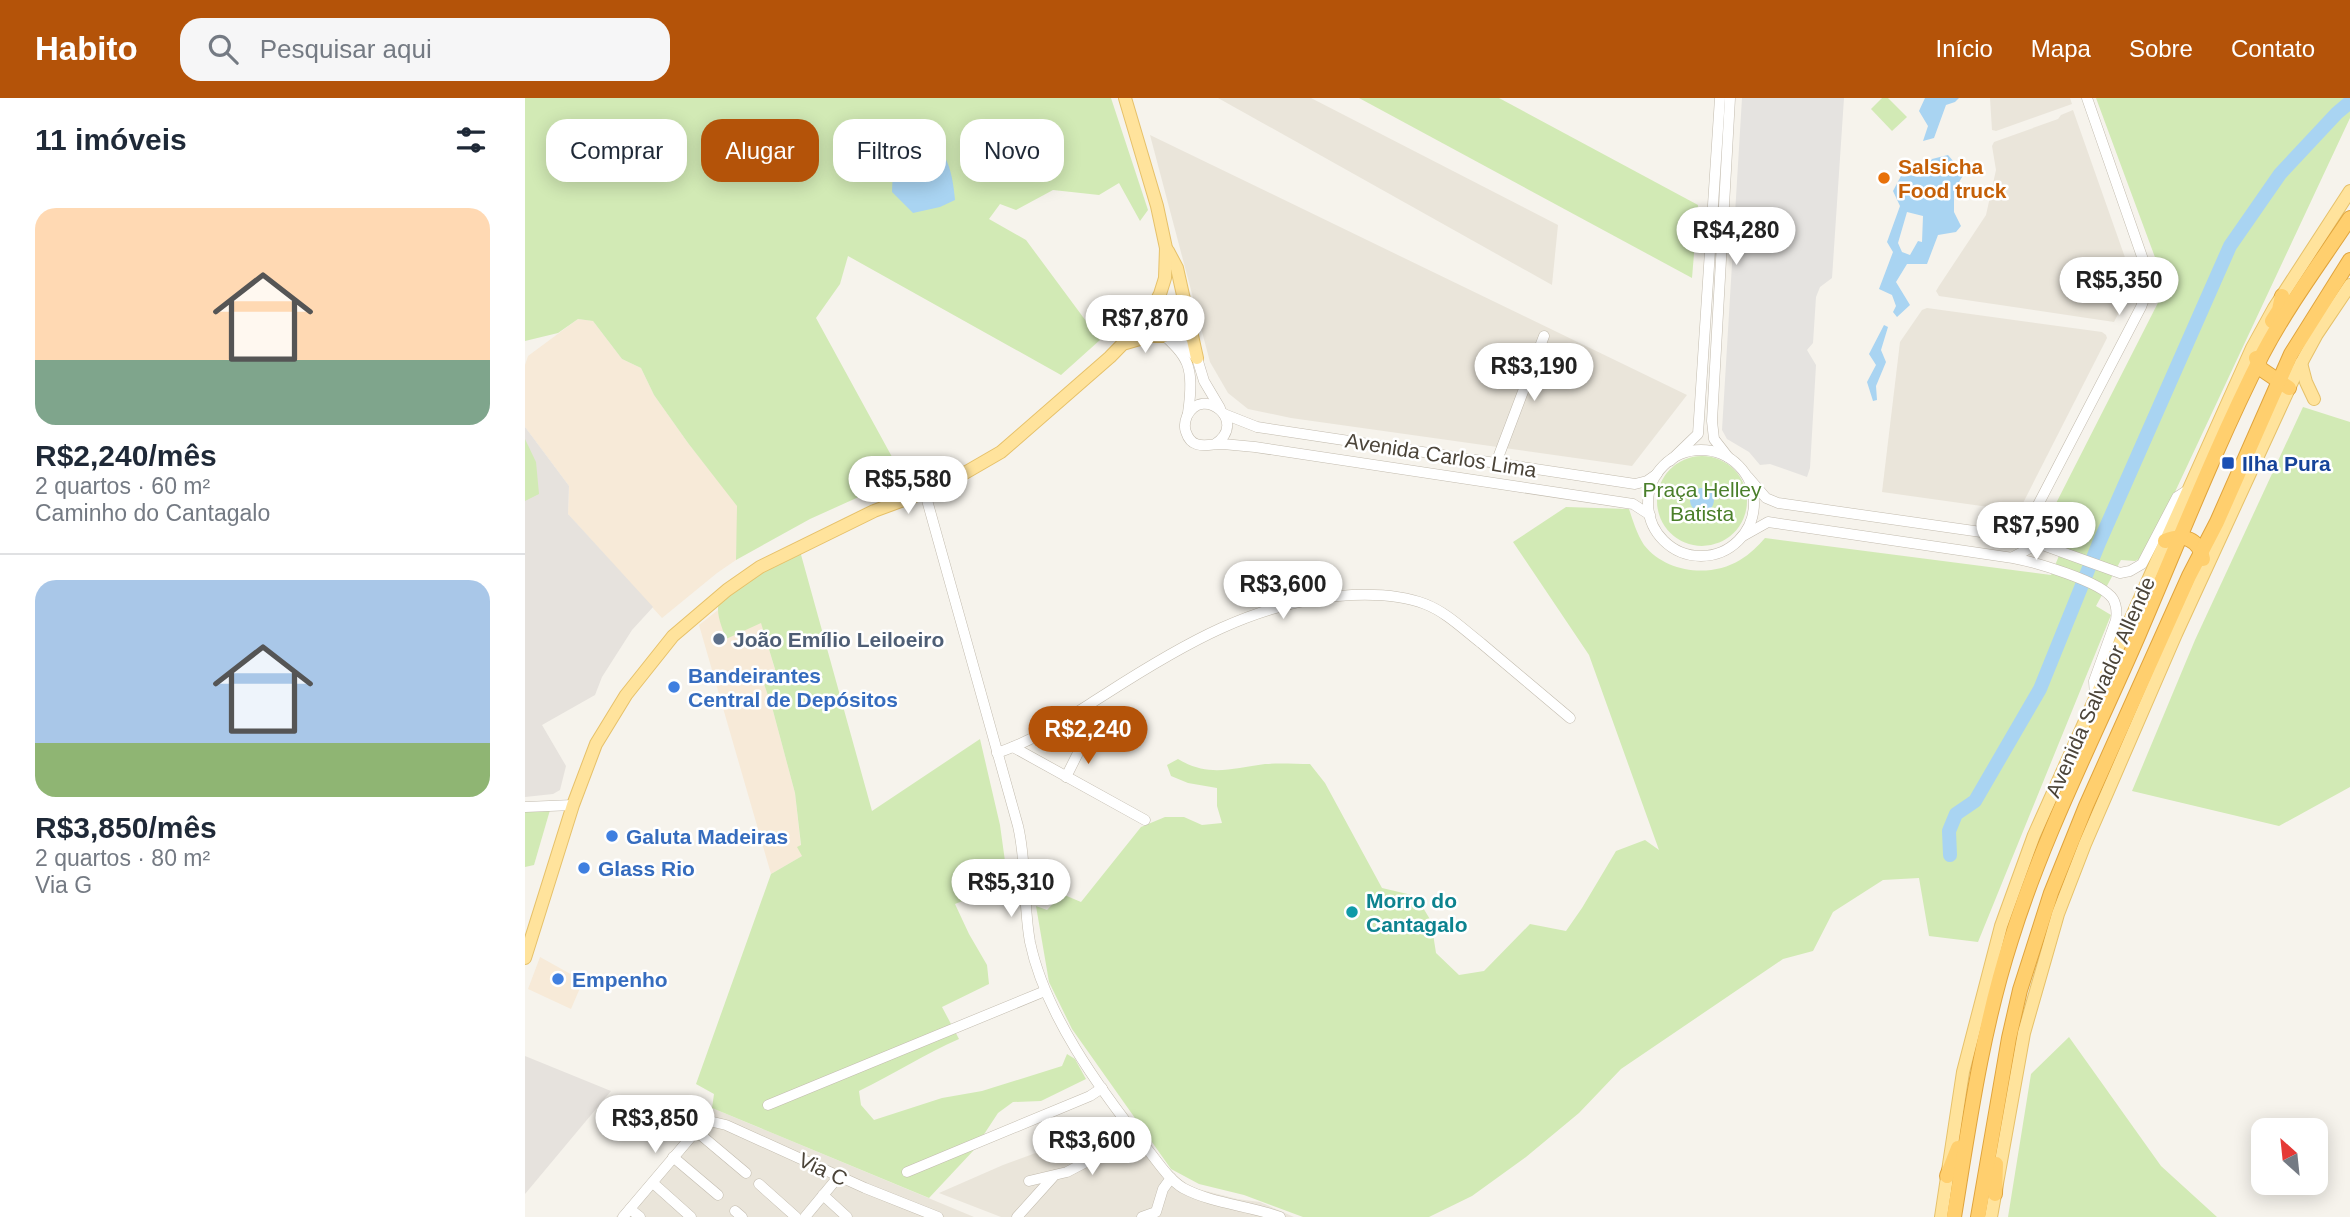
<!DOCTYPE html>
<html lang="pt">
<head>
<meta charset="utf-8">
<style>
  body { margin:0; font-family:Helvetica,sans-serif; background:#f6f6f7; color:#1f2937; height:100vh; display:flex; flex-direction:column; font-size:26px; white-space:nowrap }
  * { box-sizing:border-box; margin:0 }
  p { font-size:23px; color:#747a83 }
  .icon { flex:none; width:38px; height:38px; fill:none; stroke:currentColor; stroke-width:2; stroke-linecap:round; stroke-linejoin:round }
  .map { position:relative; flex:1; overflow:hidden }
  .side { display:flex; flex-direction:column; background:#fff; width:525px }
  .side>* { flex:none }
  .top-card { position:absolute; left:21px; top:21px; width:665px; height:63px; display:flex; gap:14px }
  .needle { width:46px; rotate:333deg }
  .buttons { position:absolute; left:1726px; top:1020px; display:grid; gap:14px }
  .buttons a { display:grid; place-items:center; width:77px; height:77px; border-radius:14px; background:#fff; box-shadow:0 4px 18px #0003; font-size:35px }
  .price { position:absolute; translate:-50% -60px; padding:0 16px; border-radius:24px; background:#fff; color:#222; font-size:23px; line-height:46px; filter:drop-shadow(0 2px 4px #0008) }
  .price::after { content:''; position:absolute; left:50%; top:42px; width:21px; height:16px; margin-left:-10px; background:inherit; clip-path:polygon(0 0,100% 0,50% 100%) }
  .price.active { background:#b45309; color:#fff }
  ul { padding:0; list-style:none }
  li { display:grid; align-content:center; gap:14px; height:371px; padding:0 35px }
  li+li { border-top:2px solid #e0e1e3 }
  li span { display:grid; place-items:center; height:217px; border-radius:21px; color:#555 }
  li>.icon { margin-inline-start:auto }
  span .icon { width:126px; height:126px; fill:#fffc; stroke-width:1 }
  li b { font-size:30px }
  h2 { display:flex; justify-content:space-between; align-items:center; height:84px; padding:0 35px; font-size:30px }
  .tag { padding:0 24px; border-radius:21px; background:#fff; box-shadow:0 4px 18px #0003; font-size:24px; line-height:63px }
  .tag.active { background:#b45309; color:#fff }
  header { display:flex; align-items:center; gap:42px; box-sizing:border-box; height:98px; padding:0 35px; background:#b45309; color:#fff }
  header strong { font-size:33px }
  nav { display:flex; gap:38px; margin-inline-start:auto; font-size:24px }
  .search { width:490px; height:63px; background:#f6f6f7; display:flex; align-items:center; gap:18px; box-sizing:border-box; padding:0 24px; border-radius:21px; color:#747a83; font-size:26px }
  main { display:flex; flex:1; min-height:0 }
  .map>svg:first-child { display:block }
  .residential { fill:#eae5da }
  .commercial { fill:#f7ead8 }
  .industrial { fill:#e6e2dd }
  .green { fill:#d2eab5 }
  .parking { fill:#e5e3e0 }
  .water { fill:#a9d4f2; fill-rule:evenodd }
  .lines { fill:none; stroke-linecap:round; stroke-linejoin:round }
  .river { stroke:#a9d4f2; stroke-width:14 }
  .minor-casing { stroke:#c2bbae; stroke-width:11 }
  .major-casing { stroke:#e6c16a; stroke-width:14 }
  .highway-casing { stroke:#e0a43c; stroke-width:16 }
  .minor { stroke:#fff; stroke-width:10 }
  .major { stroke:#ffe39c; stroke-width:12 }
  .highway { stroke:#ffcf6e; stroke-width:14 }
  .food-dot { fill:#e8710a; stroke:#fff; stroke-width:2.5 }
  .transit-dot { fill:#1a4fb4; stroke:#fff; stroke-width:2.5 }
  .service-dot { fill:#5c6f8a; stroke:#fff; stroke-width:2.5 }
  .shop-dot { fill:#3f7fe0; stroke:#fff; stroke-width:2.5 }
  .culture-dot { fill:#0f9aa8; stroke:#fff; stroke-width:2.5 }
  .labels { text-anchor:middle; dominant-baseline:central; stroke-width:5; stroke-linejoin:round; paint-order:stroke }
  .food-label { font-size:21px; font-weight:bold; fill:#c56008; stroke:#fff; text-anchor:start }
  .street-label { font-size:21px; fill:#4b4439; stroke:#fff }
  .transit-label { font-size:21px; font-weight:bold; fill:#164399; stroke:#fff; text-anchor:start }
  .park-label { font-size:21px; fill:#4a7f2a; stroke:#fff }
  .service-label { font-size:21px; font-weight:bold; fill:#4e5e75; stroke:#fff; text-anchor:start }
  .shop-label { font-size:21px; font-weight:bold; fill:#366cbe; stroke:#fff; text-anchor:start }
  .culture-label { font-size:21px; font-weight:bold; fill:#0d838f; stroke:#fff; text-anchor:start }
</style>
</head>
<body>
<header>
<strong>Habito</strong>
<div class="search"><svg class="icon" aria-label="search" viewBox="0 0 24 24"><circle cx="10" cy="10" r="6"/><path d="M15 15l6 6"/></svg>Pesquisar aqui</div>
<nav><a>Início</a><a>Mapa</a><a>Sobre</a><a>Contato</a></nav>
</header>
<main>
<section class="side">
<h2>11 imóveis<svg class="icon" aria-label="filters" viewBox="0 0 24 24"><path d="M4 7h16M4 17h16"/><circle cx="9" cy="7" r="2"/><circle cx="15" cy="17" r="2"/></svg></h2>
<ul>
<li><span style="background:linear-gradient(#ffd9b3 70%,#7fa58c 0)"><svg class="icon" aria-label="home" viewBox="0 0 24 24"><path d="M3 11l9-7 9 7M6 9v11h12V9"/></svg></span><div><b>R$2,240/mês</b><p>2 quartos · 60 m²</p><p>Caminho do Cantagalo</p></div></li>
<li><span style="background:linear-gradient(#a9c7e8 75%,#8fb573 0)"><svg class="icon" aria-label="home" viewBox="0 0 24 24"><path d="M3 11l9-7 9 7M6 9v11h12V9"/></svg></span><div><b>R$3,850/mês</b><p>2 quartos · 80 m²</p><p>Via G</p></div></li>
</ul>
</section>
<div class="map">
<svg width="1825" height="1119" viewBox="0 0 1825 1119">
  <rect width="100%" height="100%" fill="#f6f3ec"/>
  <!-- residential -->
  <g class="residential">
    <polygon points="693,0 786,0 1033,127 1027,187"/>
    <polygon points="1465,0 1545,0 1547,6 1471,33 1467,32"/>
    <polygon points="1548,12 1609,185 1589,224 1414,198 1411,193 1414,188 1461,117 1471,72 1467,48 1469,44 1533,21 1536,17"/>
    <polygon points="625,37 1162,297 1107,368 766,320 723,311 703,295 685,264"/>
    <polygon points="1402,210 1577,234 1581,237 1582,240 1497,407 1493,410 1485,412 1357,394 1375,244 1397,212"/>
    <polygon points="187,1010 449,1119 91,1119"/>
    <polygon points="603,1021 647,1079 669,1090 712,1101 735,1104 769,1119 476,1119 414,1095 478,1067"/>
  </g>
  <!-- commercial -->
  <g class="commercial">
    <polygon points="53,221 68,223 97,261 116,270 129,297 163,345 213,408 211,462 192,475 137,520 43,416 44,388 0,329 0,267 3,258"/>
    <polygon points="193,512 201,540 236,524 253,582 239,586 247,609 270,695 277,758 246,776 174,527"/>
    <polygon points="15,859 58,883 46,911 3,891"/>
  </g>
  <!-- industrial -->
  <g class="industrial">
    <polygon points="0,313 0,329 44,388 43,416 128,509 107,532 77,579 70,597 17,627 41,668 35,692 28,696 0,699"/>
    <polygon points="0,958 86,993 0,1096"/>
  </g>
  <!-- green -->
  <g class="green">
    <polygon points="0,0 586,0 623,112 615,123 594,85 574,97 528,92 491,112 475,106 464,121 501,142 575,242 536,277 323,158 315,186 291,220 378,379 285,421 211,462 212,408 163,345 129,297 116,270 97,261 68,223 53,221 33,235 0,243"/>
    <polygon points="834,0 974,0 1173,107 1167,180"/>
    <polygon points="1357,0 1363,0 1382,19 1367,33 1346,11"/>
    <path d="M1571 0H1825V20L1620 458 1610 463 1596 462 1571 508 1586 517 1453 844 1404 838 1394 780 1358 782 1308 814 1288 853 1258 861 1096 971 1054 1015 1001 1059 947 1098 904 1119H778L719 1097 674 1086 646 1071 547 931 524 884 511 808 522 812 537 796 556 804 616 729 640 719H659L677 727 697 725 692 708V690L663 685 646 678 642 667 653 661C685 680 707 670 740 666 755 665 771 666 785 666L800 685 857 790 891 798 906 823 911 855 934 877 959 873 1005 826 1041 833 1057 810 1091 753 1120 742 1134 752 1064 557 988 444 1041 409 1104 411C1108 423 1112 436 1119 447 1141 475 1186 480 1215 462 1225 456 1233 448 1240 440L1526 477 1543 436 1521 425 1641 189Z"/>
    <polygon points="1778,309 1825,324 1825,689 1754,728 1607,693 1670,542"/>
    <polygon points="0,341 11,364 14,396 0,403"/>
    <circle cx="1177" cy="403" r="45"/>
    <path d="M275 453 347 713 455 641 475 727 483 785 430 806 444 836 462 867 464 886 417 909 434 941C400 956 369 976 334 993L336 1007 349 1022 417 1000 457 993 537 968 542 956 550 961 561 981 516 1003 488 1004 473 1015 448 1053 404 1100 187 1010 189 996 171 986 246 776 277 758 272 749 276 747 270 695 247 609 239 586 253 581 236 525 201 541C198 531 189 513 195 503 203 490 259 463 275 453Z"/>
    <polygon points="25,712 9,767 0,769 0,713"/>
    <polygon points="1544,939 1636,1068 1692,1119 1483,1119 1506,976"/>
  </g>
  <!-- parking -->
  <polygon class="parking" points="1217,0 1319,0 1307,180 1295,189 1291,199 1288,245 1282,252 1291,267 1285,370 1282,379 1245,366 1235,367 1224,354 1202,341 1197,332"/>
  <!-- water -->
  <g class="water">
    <polygon points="1400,0 1434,0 1430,4 1421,7 1409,40 1398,43 1403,28 1394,13"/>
    <path d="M401 35C423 56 427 72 430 102L415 109 388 115 367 94C368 63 371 47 401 35Z"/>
    <path d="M1423 57 1439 76 1429 92V114L1436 128 1431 134 1413 137 1402 166H1382L1371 184 1385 207 1372 219 1368 214 1371 208 1367 197 1354 191 1368 154 1362 144 1375 108 1368 93 1377 76 1396 79 1407 61ZM1382 114 1398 118 1397 144 1393 143 1385 157 1377 154 1373 145Z"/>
    <polygon points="1359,227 1363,229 1356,252 1361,264 1351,288 1352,302 1348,303 1342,284 1351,267 1344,256"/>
    <circle cx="1177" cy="402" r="12"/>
  </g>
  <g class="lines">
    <!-- river -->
    <polyline class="river" points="1425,757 1424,733 1431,716 1450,703 1515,591 1574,445 1705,148 1755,76 1812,15 1825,4"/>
    <!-- minor casing -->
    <g class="minor-casing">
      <g id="minor">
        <polyline points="626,214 672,260 679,283 695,310"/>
        <path d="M622 221C660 258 671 259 663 315"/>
        <polyline points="699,316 732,329 1110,386 1122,383 1132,376"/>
        <path d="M690 346C724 324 678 286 662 318 660 323 659 329 661 334 667 353 683 346 698 346 708 347 719 348 730 349L1108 406 1125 417"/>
        <circle cx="1176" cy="405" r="53"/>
        <polyline points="1203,359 1189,341 1187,323 1205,0"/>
        <polyline points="1145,363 1173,336 1195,0"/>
        <polyline points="973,366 974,357 1019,238"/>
        <polyline points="1223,379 1241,400 1253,405 1498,440 1595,475 1605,473 1617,466 1652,399 1663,392"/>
        <path d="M400 395 493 728C502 766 498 806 505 844 520 916 574 990 619 1047 631 1061 642 1080 658 1090 688 1106 723 1107 755 1119"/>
        <path d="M1218 438 1243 424 1488 460C1509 464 1576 483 1588 501 1592 508 1592 515 1591 522L1569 583 1570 598"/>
        <polyline points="1498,440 1504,424 1616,209 1623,190 1622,173 1562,0"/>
        <polyline points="1488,459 1505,450 1509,443"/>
        <polyline points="488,649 620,722"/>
        <path d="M472 655C511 642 544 619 579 597 655 548 733 501 827 497 851 496 877 497 900 506 921 514 938 531 956 545 986 570 1015 595 1045 620"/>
        <polyline points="541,679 555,651 567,642"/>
        <polyline points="0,709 48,707"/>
        <polyline points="243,1007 520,893"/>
        <polyline points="171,1033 221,1075"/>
        <polyline points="148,1059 193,1097"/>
        <polyline points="382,1074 565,998 577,990"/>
        <polyline points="504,1083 542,1074 582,1053 608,1033"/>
        <polyline points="128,1085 166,1119"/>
        <polyline points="234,1086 271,1119"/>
        <polyline points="298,1097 322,1119"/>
        <polyline points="105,1111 115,1119"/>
        <polyline points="210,1113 217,1119"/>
        <polyline points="98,1119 171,1033 184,1023 201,1027 340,1090 413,1119"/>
        <polyline points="280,1119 314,1078"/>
        <polyline points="492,1119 528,1079"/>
        <polyline points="617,1119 631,1114 638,1091 646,1080"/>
      </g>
    </g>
    <!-- major casing -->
    <g class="major-casing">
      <g id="major">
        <polyline points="643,153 652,170 672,260"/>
        <polyline points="601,245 625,238 639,238"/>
        <polyline points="1776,265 1781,284 1789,301"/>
        <polyline points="0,860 48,707 71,646 101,597 148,538 202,492 235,469 349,413 419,387 476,354 585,259 622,221 635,196 640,180 641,150 632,108 600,0"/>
        <polyline points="1416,1119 1438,974 1476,828 1509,737 1727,250 1749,210 1825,93"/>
        <polyline points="1466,1119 1499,935 1533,816 1560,746 1651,536 1773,271 1792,236 1825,187"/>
      </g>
    </g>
    <!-- highway casing -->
    <g class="highway-casing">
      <g id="highway">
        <polyline points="1747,223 1754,212 1757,198"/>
        <polyline points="1731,260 1736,271 1764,290"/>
        <path d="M1640 443C1658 435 1674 441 1678 461"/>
        <polyline points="1422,1078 1433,1050"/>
        <polyline points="1470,1096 1471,1066"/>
        <path d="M1429 1119C1444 1026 1457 932 1486 842 1519 736 1570 638 1614 536 1654 443 1691 348 1737 257 1762 209 1795 165 1825 120"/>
        <polyline points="1453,1119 1484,940 1495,892 1526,795 1561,708 1664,478 1692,424 1766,256 1825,162"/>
      </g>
    </g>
    <!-- minor -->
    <use href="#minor" class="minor"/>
    <!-- major -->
    <use href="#major" class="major"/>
    <!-- highway -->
    <use href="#highway" class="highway"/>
  </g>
  <!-- markers -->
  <circle class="food-dot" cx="1359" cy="80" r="7"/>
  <rect class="transit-dot" x="1696" y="358" width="14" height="14" rx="3.5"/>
  <circle class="service-dot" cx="194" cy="541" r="7"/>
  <g class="shop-dot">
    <circle cx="149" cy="589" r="7"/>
    <circle cx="87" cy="738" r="7"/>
    <circle cx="59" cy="770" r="7"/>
    <circle cx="33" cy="881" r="7"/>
  </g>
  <circle class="culture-dot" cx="827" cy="814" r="7"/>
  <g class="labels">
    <!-- food labels -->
    <g class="food-label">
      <text x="1373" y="68">Salsicha<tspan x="1373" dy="24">Food truck</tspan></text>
    </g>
    <!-- street labels -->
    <g class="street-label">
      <text transform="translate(916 357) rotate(9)">Avenida Carlos Lima</text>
      <text transform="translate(1575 589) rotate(-66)">Avenida Salvador Allende</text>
      <text transform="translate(298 1071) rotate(25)">Via C</text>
    </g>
    <!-- transit labels -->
    <g class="transit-label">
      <text x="1717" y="365">Ilha Pura</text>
    </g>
    <!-- park labels -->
    <g class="park-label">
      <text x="1177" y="391">Praça Helley<tspan x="1177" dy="24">Batista</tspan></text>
    </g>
    <!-- service labels -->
    <g class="service-label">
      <text x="208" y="541">João Emílio Leiloeiro</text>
    </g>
    <!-- shop labels -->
    <g class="shop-label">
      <text x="163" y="577">Bandeirantes<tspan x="163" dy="24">Central de Depósitos</tspan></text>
      <text x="101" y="738">Galuta Madeiras</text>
      <text x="73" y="770">Glass Rio</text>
      <text x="47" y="881">Empenho</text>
    </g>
    <!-- culture labels -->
    <g class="culture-label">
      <text x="841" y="802">Morro do<tspan x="841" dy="24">Cantagalo</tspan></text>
    </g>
  </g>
</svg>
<div class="buttons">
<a><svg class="needle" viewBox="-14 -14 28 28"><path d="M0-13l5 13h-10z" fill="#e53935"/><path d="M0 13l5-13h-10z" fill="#747a83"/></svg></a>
</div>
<b class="price" style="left:1211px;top:169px">R$4,280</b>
<b class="price" style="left:1594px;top:219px">R$5,350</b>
<b class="price" style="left:620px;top:257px">R$7,870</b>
<b class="price" style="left:1009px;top:305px">R$3,190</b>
<b class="price" style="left:383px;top:418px">R$5,580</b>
<b class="price" style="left:1511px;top:464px">R$7,590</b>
<b class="price" style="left:758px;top:523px">R$3,600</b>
<b class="price active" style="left:563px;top:668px">R$2,240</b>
<b class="price" style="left:486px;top:821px">R$5,310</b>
<b class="price" style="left:130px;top:1057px">R$3,850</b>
<b class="price" style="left:567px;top:1079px">R$3,600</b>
<div class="top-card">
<a class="tag">Comprar</a>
<a class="tag active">Alugar</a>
<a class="tag">Filtros</a>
<a class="tag">Novo</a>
</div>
</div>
</main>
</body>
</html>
